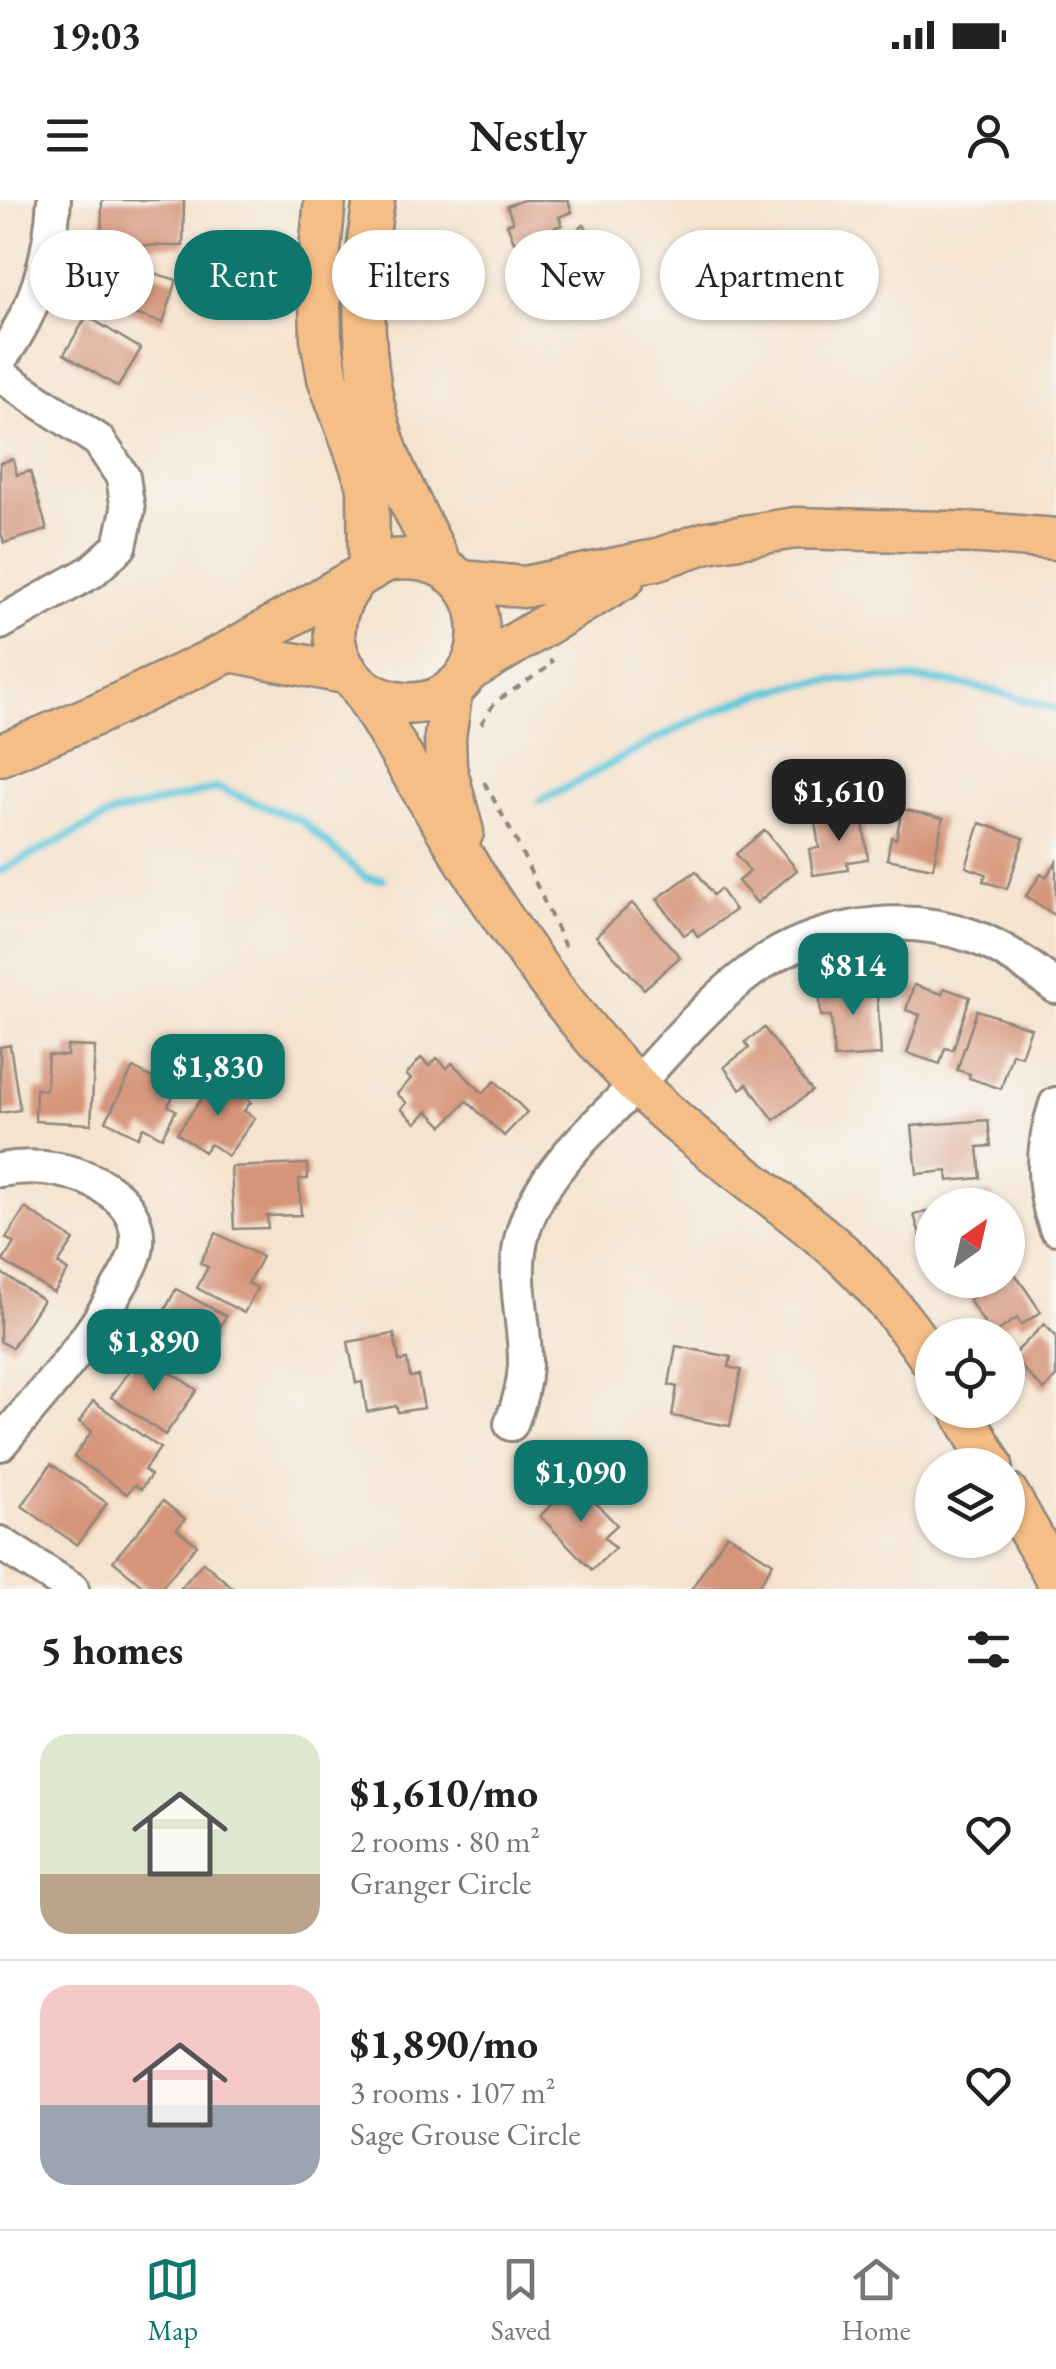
<!DOCTYPE html>
<html lang="en">
<head>
<meta charset="utf-8">
<style>
  body { margin:0; font-family:"EB Garamond",serif; background:#f2f2f2; color:#222; height:100vh; display:flex; flex-direction:column; font-size:38px; white-space:nowrap }
  * { box-sizing:border-box; margin:0 }
  p { font-size:32px; color:#767676 }
  .icon { flex:none; width:55px; height:55px; fill:none; stroke:currentColor; stroke-width:2; stroke-linecap:round; stroke-linejoin:round }
  .map { position:relative; height:1389px; overflow:hidden }
  .drawer { display:flex; flex-direction:column; background:#fff; flex:1 }
  .drawer>* { flex:none }
  .banner { position:absolute; left:30px; top:30px; width:998px; height:90px; display:flex; gap:20px }
  .needle { width:65px; rotate:34deg }
  .controls { position:absolute; left:915px; top:988px; display:grid; gap:20px }
  .controls a { display:grid; place-items:center; width:110px; height:110px; border-radius:50%; background:#fff; box-shadow:0 2px 8px #0004; font-size:50px }
  .price { position:absolute; translate:-50% -85px; padding:0 22px; border-radius:20px; background:#0f766e; color:#fff; font-size:32px; line-height:65px; filter:drop-shadow(0 2px 5px #0008) }
  .price::after { content:''; position:absolute; left:50%; top:60px; width:30px; height:22px; margin-left:-15px; background:inherit; clip-path:polygon(0 0,100% 0,50% 100%) }
  .price.active { background:#222; color:#fff }
  ul { padding:0; list-style:none }
  li { display:flex; align-items:center; gap:30px; height:250px; padding:0 40px }
  li+li { border-top:2px solid #e0e0e0 }
  li span { display:grid; place-items:center; flex:none; width:280px; height:200px; border-radius:30px; color:#555 }
  li>.icon { margin-inline-start:auto }
  span .icon { width:120px; height:120px; fill:#fffc; stroke-width:1 }
  li b { font-size:42px }
  h2 { display:flex; justify-content:space-between; align-items:center; height:120px; padding:0 40px; font-size:42px }
  .chip { padding:0 35px; border-radius:45px; background:#fff; box-shadow:0 2px 8px #0004; font-size:35px; line-height:90px }
  .chip.active { background:#0f766e; color:#fff }
  .status { display:flex; justify-content:space-between; align-items:center; height:70px; padding:0 50px; background:#fff; direction:ltr }
  .status svg { height:28px; fill:currentColor }
  header { display:flex; justify-content:space-between; align-items:center; height:130px; padding:0 40px; background:#fff; font-size:45px; font-weight:600 }
  .tabs { display:flex; justify-content:space-around; align-items:center; height:140px; border-top:2px solid #e0e0e0; background:#fff; font-size:28px; color:#767676 }
  .tabs a { display:grid; justify-items:center; gap:5px }
  .tabs .active { color:#0f766e }
  .map>svg:first-child { display:block }
  .lines { fill:none; stroke-linecap:round; stroke-linejoin:round }
  .stream { stroke:#60c8dd; stroke-width:8 }
  .building { fill:#d6957a }
  .minor-casing { stroke:#90877c; stroke-width:38 }
  .major-casing { stroke:#90877c; stroke-width:45 }
  .path { stroke:#90877c; stroke-width:4; stroke-dasharray:8 8; stroke-linecap:butt }
  .minor { stroke:#fff; stroke-width:32 }
  .major { stroke:#f6be87; stroke-width:40 }
</style>
</head>
<body>
<div class="status"><b>19:03</b><svg viewBox="0 0 49 12"><path d="M0 12V9h3v3zM5 12V6h3v6zM10 12V3h3v9zM15 12V0h3v12zM26 1h20v11H26zM47 4h2v5h-2z"/></svg></div>
<header><svg class="icon" aria-label="menu" viewBox="0 0 24 24"><path d="M4 6h16M4 12h16M4 18h16"/></svg>Nestly<svg class="icon" aria-label="person" viewBox="0 0 24 24"><circle cx="12" cy="8" r="4"/><path d="M4 21q1-7 8-7t8 7"/></svg></header>
<div class="map">
<svg width="1056" height="1389" viewBox="0 0 1056 1389">
  <rect width="100%" height="100%" fill="#f6f6f2"/>
  <filter id="ink" filterUnits="userSpaceOnUse"><feTurbulence type="fractalNoise" baseFrequency=".01" numOctaves="2"/><feDisplacementMap in="SourceGraphic" scale="20" xChannelSelector="R" yChannelSelector="G"/><feConvolveMatrix kernelMatrix="1 2 1 2 8 2 1 2 1" color-interpolation-filters="sRGB"/></filter>
  <filter id="wash" filterUnits="userSpaceOnUse"><feTurbulence type="fractalNoise" baseFrequency=".0048" numOctaves="4" result="noise"/><feDisplacementMap in="SourceGraphic" scale="40" xChannelSelector="R" yChannelSelector="G"/><feGaussianBlur stdDeviation="2.25" result="paint"/><feColorMatrix in="noise" values="0 0 0 0 0 0 0 0 0 0 0 0 0 0 0 0 0 1.4 0 .05"/><feComposite in="paint" operator="in"/></filter>
  <g filter="url(#wash)">
    <rect width="100%" height="100%" fill="#f5e3ce"/>
    <g class="lines">
      <!-- stream -->
      <g class="stream">
        <path d="M540 601C613 565 683 519 761 494 814 478 897 474 952 483 987 488 1022 499 1056 509"/>
        <polyline points="0,671 112,614 218,588 302,621 366,678 383,679"/>
      </g>
    </g>
    <g id="blocks">
      <!-- building -->
      <g class="building">
        <polygon points="102,0 184,0 183,46 101,45"/>
        <polygon points="523,0 568,0 572,12 559,17 562,25 514,42 507,24 513,22 507,6"/>
        <polygon points="584,25 600,47 582,60 587,67 554,91 533,62"/>
        <polygon points="101,57 177,80 163,123 83,98 88,85 92,87"/>
        <polygon points="87,116 141,149 118,187 64,154"/>
        <polygon points="13,259 17,275 30,271 47,330 4,343 0,329 0,263"/>
        <polygon points="902,609 943,618 933,668 887,659 891,637 896,639"/>
        <polygon points="862,614 868,659 847,662 848,670 813,675 809,649 819,648 815,621"/>
        <polygon points="980,623 1024,638 1007,689 983,681 986,674 966,667"/>
        <polygon points="765,630 797,670 757,703 738,681 750,671 736,654"/>
        <polygon points="1056,662 1056,716 1026,696 1041,674 1046,677"/>
        <polygon points="696,671 713,695 720,689 735,710 698,737 693,729 684,735 657,699"/>
        <polygon points="632,703 680,757 644,789 596,736"/>
        <polygon points="876,777 881,855 834,858 831,816 821,816 819,789 849,787 849,779"/>
        <polygon points="914,785 942,794 944,788 970,797 953,850 945,848 940,864 907,853 920,815 906,810"/>
        <polygon points="977,810 1031,828 1021,856 1012,853 1001,889 969,878 970,874 957,870"/>
        <polygon points="764,828 812,891 774,920 747,884 740,889 724,867 749,848 745,842"/>
        <polygon points="10,845 20,910 0,913 0,847"/>
        <polygon points="67,846 95,847 91,924 35,921 36,889 46,890 48,855 67,856"/>
        <polygon points="421,858 429,866 437,858 447,868 452,863 483,893 495,881 527,912 504,936 467,901 443,926 428,911 416,923 401,909 407,903 397,894 411,879 406,875"/>
        <polygon points="133,868 176,890 168,906 176,910 162,937 143,927 138,937 106,921"/>
        <polygon points="217,877 251,902 244,911 255,918 228,956 210,944 204,952 177,933"/>
        <polygon points="988,920 991,946 978,947 981,978 948,981 947,971 917,974 912,926"/>
        <polygon points="307,964 308,979 299,979 301,1015 267,1016 268,1028 234,1029 231,967"/>
        <polygon points="991,993 994,1005 952,1005 952,1004"/>
        <polygon points="25,1008 74,1040 58,1064 68,1071 54,1093 3,1061 14,1043 6,1038"/>
        <polygon points="932,1010 932,1058 928,1059 914,1015"/>
        <polygon points="216,1033 262,1057 248,1083 257,1088 244,1113 197,1088 208,1067 200,1063"/>
        <polygon points="1013,1071 1041,1112 1021,1125 1017,1118 992,1135 969,1100 999,1080 1008,1080 1008,1074"/>
        <polygon points="0,1072 43,1100 12,1148 0,1141"/>
        <polygon points="176,1089 226,1116 197,1169 157,1147 169,1124 160,1119"/>
        <polygon points="1044,1124 1056,1136 1056,1177 1044,1190 1011,1157"/>
        <polygon points="394,1134 399,1161 407,1160 410,1177 418,1176 424,1208 398,1212 396,1206 367,1212 362,1182 356,1183 348,1142"/>
        <polygon points="676,1146 731,1157 729,1167 741,1170 730,1226 672,1216 677,1187 669,1185"/>
        <polygon points="142,1153 197,1190 165,1235 111,1197"/>
        <polygon points="93,1201 160,1248 144,1270 151,1275 141,1289 134,1285 127,1294 74,1257 92,1231 79,1222"/>
        <polygon points="51,1264 107,1303 77,1345 22,1306"/>
        <polygon points="575,1282 617,1325 604,1337 615,1348 592,1370 540,1316"/>
        <polygon points="163,1301 185,1319 177,1329 197,1345 160,1389 147,1389 113,1361"/>
        <polygon points="727,1334 773,1363 757,1389 695,1389 692,1388"/>
        <polygon points="203,1362 234,1389 180,1389"/>
      </g>
    </g>
  </g>
  <g filter="url(#ink)">
    <use href="#blocks" fill-opacity="0" stroke="#90877c" stroke-width="2.5"/>
    <g class="lines">
      <!-- minor casing -->
      <g class="minor-casing">
        <g id="minor">
          <path d="M0 159C36 111 50 59 54 0"/>
          <polyline points="0,175 99,241 123,277 128,310 120,346 91,372 0,423"/>
          <path d="M1056 904C1042 945 1041 988 1056 1028"/>
          <path d="M0 970C37 963 79 969 110 991 130 1005 141 1026 136 1051 133 1065 123 1079 116 1092 85 1148 41 1195 0 1244"/>
          <path d="M511 1224C519 1204 524 1186 525 1165 526 1119 509 1075 524 1029 542 971 594 928 635 886 669 849 703 809 742 778 805 727 895 709 972 736 1003 747 1030 767 1056 787"/>
          <polyline points="0,1343 72,1389"/>
        </g>
      </g>
      <!-- major casing -->
      <g class="major-casing">
        <g id="major">
          <polyline points="325,0 319,61 321,138 328,178 368,286 369,369"/>
          <path d="M374 0C360 85 358 175 389 256 404 294 425 330 442 367"/>
          <polyline points="461,381 524,387 655,360 707,342 795,328 982,333 1056,339"/>
          <polyline points="230,451 349,474"/>
          <polyline points="469,471 624,378"/>
          <path d="M359 485C443 623 521 767 635 883 697 946 773 993 839 1051 875 1083 905 1122 932 1161"/>
          <polyline points="452,489 445,537 446,568 463,632"/>
          <path d="M0 555 97 514 230 451 386 361C512 340 504 521 395 502 372 498 351 482 341 461 328 433 336 405 354 382"/>
          <polyline points="961,1210 992,1265"/>
          <polyline points="1008,1294 1056,1378"/>
        </g>
      </g>
      <!-- path -->
      <g class="path">
        <polyline points="481,524 495,502 553,464 550,459"/>
        <polyline points="484,582 515,638 566,749"/>
      </g>
      <!-- minor -->
      <use href="#minor" class="minor"/>
      <!-- major -->
      <use href="#major" class="major"/>
    </g>
  </g>
</svg>
<div class="controls">
<a><svg class="needle" viewBox="-14 -14 28 28"><path d="M0-13l5 13h-10z" fill="#e53935"/><path d="M0 13l5-13h-10z" fill="#767676"/></svg></a>
<a><svg class="icon" aria-label="locate" viewBox="0 0 24 24"><circle cx="12" cy="12" r="6"/><path d="M12 2v4M12 18v4M2 12h4M18 12h4"/></svg></a>
<a><svg class="icon" aria-label="layers" viewBox="0 0 24 24"><path d="M12 4l9 5-9 5-9-5zM3 14l9 5 9-5"/></svg></a>
</div>
<b class="price active" style="left:839px;top:644px">$1,610</b>
<b class="price" style="left:853px;top:818px">$814</b>
<b class="price" style="left:218px;top:919px">$1,830</b>
<b class="price" style="left:154px;top:1194px">$1,890</b>
<b class="price" style="left:581px;top:1325px">$1,090</b>
<div class="banner">
<a class="chip">Buy</a>
<a class="chip active">Rent</a>
<a class="chip">Filters</a>
<a class="chip">New</a>
<a class="chip">Apartment</a>
</div>
</div>
<section class="drawer">
<h2>5 homes<svg class="icon" aria-label="filters" viewBox="0 0 24 24"><path d="M4 7h16M4 17h16"/><circle cx="9" cy="7" r="2"/><circle cx="15" cy="17" r="2"/></svg></h2>
<ul>
<li><span style="background:linear-gradient(#dfe7d0 70%,#b9a48a 0)"><svg class="icon" aria-label="home" viewBox="0 0 24 24"><path d="M3 11l9-7 9 7M6 9v11h12V9"/></svg></span><div><b>$1,610/mo</b><p>2 rooms · 80 m²</p><p>Granger Circle</p></div><svg class="icon" aria-label="heart" viewBox="0 0 24 24"><path d="M12 20l-8-8c-3-5 5-10 8-4 3-6 11-1 8 4z"/></svg></li>
<li><span style="background:linear-gradient(#f6c9c9 60%,#9aa5b1 0)"><svg class="icon" aria-label="home" viewBox="0 0 24 24"><path d="M3 11l9-7 9 7M6 9v11h12V9"/></svg></span><div><b>$1,890/mo</b><p>3 rooms · 107 m²</p><p>Sage Grouse Circle</p></div><svg class="icon" aria-label="heart" viewBox="0 0 24 24"><path d="M12 20l-8-8c-3-5 5-10 8-4 3-6 11-1 8 4z"/></svg></li>
</ul>
</section>
<nav class="tabs">
<a class="active"><svg class="icon" aria-label="map" viewBox="0 0 24 24"><path d="M3 6l6-2 6 2 6-2v14l-6 2-6-2-6 2zM9 4v14M15 6v14"/></svg>Map</a>
<a><svg class="icon" aria-label="saved" viewBox="0 0 24 24"><path d="M7 4h10v16l-5-4-5 4z"/></svg>Saved</a>
<a><svg class="icon" aria-label="home" viewBox="0 0 24 24"><path d="M3 11l9-7 9 7M6 9v11h12V9"/></svg>Home</a>
</nav>
</body>
</html>
